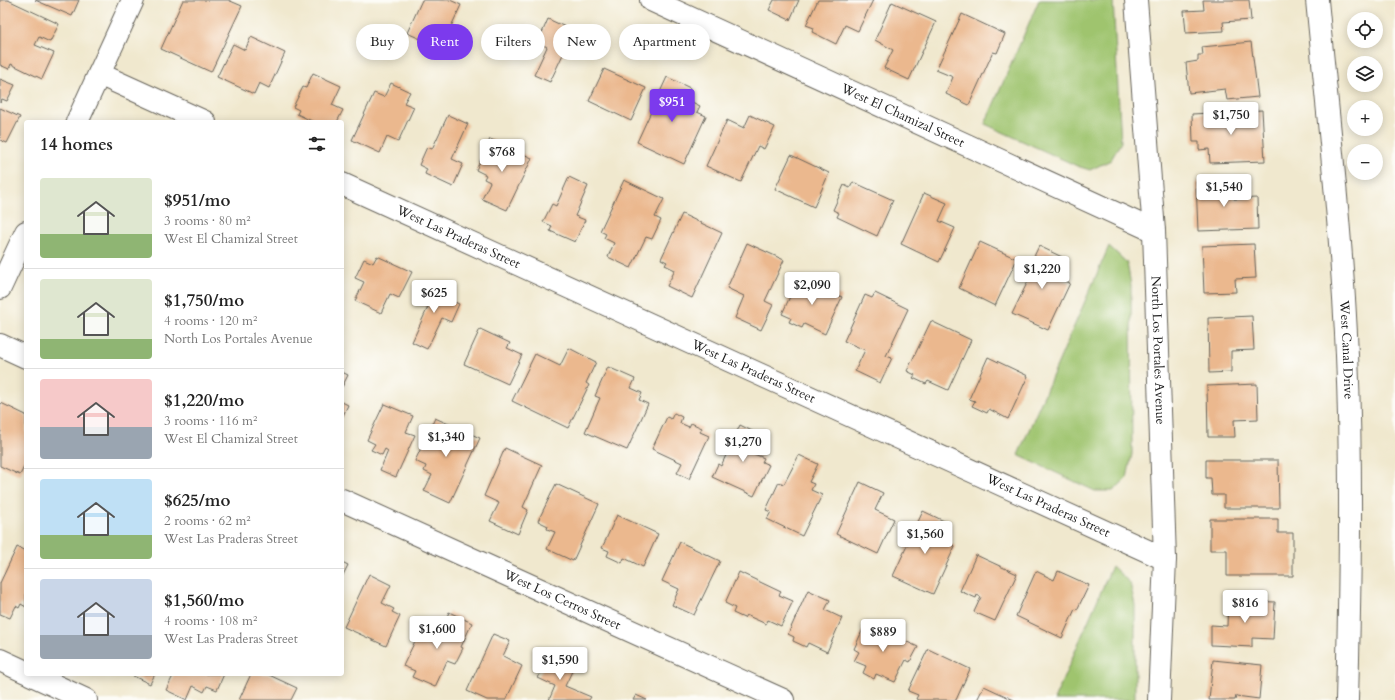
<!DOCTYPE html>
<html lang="en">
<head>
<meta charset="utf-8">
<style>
  body { margin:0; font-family:Cardo,serif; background:#f2f2f2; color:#222; height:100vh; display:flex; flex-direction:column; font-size:15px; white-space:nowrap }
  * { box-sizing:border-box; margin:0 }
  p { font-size:13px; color:#767676 }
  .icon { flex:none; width:22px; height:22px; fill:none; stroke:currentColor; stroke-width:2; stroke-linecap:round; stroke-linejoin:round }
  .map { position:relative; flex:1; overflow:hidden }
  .details { position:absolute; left:24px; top:120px; width:320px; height:556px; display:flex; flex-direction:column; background:#fff; border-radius:4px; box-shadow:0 2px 10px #0003 }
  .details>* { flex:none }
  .banner { position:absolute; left:356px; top:24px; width:380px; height:36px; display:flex; gap:8px }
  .fabs { position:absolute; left:1347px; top:12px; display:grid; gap:8px }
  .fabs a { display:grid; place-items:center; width:36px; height:36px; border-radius:50%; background:#fff; box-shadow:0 2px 10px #0003; font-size:20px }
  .price { position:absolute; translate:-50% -34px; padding:0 9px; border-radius:4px; background:#fff; color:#222; font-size:13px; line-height:26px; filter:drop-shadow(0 1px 2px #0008) }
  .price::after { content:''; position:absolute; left:50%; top:24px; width:12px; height:9px; margin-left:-6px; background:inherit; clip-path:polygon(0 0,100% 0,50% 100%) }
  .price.on { background:#7c3aed; color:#fff }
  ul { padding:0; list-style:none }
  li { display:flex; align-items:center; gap:12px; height:100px; padding:0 16px }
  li+li { border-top:1px solid #e0e0e0 }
  li span { display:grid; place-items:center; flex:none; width:112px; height:80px; border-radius:4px; color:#555 }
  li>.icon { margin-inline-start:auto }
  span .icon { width:48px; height:48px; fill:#fffc; stroke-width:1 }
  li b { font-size:17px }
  h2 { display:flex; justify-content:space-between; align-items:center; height:48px; padding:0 16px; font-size:17px }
  .chip { padding:0 14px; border-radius:18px; background:#fff; box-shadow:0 2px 10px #0003; font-size:14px; line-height:36px }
  .chip.on { background:#7c3aed; color:#fff }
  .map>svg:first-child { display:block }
  .green { fill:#9fc46e; stroke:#5e7045 }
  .building { fill:#ebb88e }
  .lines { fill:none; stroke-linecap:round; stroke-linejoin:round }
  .minor-casing { stroke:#66635a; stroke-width:24 }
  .minor { stroke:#fff; stroke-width:22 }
  .labels { text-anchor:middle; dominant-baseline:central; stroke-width:3; stroke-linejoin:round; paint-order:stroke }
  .street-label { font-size:13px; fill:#1c1c1c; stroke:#fdfcf7 }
</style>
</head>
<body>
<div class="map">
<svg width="1395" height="700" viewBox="0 0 1395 700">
  <rect width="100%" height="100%" fill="#fdfcf7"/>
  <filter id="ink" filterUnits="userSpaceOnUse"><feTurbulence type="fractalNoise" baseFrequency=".025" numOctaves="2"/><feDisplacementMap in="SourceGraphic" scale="8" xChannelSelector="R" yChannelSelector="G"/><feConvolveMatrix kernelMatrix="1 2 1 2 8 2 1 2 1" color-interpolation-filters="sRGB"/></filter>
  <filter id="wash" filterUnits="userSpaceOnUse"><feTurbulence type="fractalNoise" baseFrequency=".012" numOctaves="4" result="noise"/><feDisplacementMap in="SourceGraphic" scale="16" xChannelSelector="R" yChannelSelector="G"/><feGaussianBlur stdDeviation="0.9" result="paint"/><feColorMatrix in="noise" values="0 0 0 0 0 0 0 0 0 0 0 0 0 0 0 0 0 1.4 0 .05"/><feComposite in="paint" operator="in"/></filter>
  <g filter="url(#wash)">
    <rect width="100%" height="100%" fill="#f0e8ce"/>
    <!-- green -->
    <g class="green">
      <polygon points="1039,0 1113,0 1121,142 1111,160 1090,170 1077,166 985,124"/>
      <polygon points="1109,246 1127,263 1131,285 1132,454 1127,478 1113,491 1095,491 1018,455"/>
      <polygon points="1112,566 1130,583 1135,605 1135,700 1054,700"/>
    </g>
    <g id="blocks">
      <!-- building -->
      <g class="building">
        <polygon points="0,0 8,0 59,24 50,42 39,37 35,45 54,53 42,79 11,64 9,69 0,65"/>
        <polygon points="35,0 79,0 72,16"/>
        <polygon points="183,0 228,0 242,6 211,72 161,49"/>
        <polygon points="422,0 450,0 461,5 441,48 407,33"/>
        <polygon points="774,0 799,0 790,20 769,10"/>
        <polygon points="818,0 873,0 858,31 845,25 836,44 812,32 814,28 806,25"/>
        <polygon points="1203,0 1249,0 1251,20 1223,22 1224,31 1186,33 1184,11 1204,10"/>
        <polygon points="892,2 936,22 909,80 884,68 893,50 875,40"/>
        <polygon points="962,14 1005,34 997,53 993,52 969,105 946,94 953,77 936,70"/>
        <polygon points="548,19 574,31 550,82 534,75 547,47 538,42"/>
        <polygon points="251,37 285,53 269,88 259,83 254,94 217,77 233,44 245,50"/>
        <polygon points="1251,42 1258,97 1227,100 1225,89 1189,93 1186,63 1198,61 1198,55 1203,55 1202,47"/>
        <polygon points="604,69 646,88 631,121 589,101"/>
        <polygon points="313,73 341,86 332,105 343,110 337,122 314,122 297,114 299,110 293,107 303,87 306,88"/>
        <polygon points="667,77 690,88 682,105 687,107 690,101 700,106 697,112 706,116 684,164 637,142"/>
        <polygon points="0,79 15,85 7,101 2,99 0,103"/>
        <polygon points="391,83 410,92 404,103 414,107 398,142 387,137 380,153 352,140 374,93 384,97"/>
        <polygon points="0,108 20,117 7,143 0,140"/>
        <polygon points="1262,110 1265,161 1210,163 1209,149 1199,150 1199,142 1193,142 1192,114"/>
        <polygon points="448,115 468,124 452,159 463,164 453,187 425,174 427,169 419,165 427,147 432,149"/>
        <polygon points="750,115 775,127 764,149 758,146 741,182 706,166 727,120 744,128"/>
        <polygon points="490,139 532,158 507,210 482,199 490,182 484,179 486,175 476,170"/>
        <polygon points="791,155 829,173 814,207 775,189"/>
        <polygon points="569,177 588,186 575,216 585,220 575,242 550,231 552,226 543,222 552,204 556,206"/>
        <polygon points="624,180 664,199 655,217 661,220 652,239 646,237 631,268 608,257 614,243 604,238 606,234 600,231"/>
        <polygon points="1233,181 1234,199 1257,198 1258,229 1198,231 1196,182"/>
        <polygon points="853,182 893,200 877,236 837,217 839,213 833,210 844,185 850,188"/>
        <polygon points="924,193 947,203 939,221 955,228 939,262 901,244"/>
        <polygon points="682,214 722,233 692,298 667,286 675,270 665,265 667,262 661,259"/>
        <polygon points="980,242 1017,259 995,306 959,288"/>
        <polygon points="747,243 784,260 765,301 773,305 761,330 735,318 744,296 727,288"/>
        <polygon points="1254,244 1256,278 1235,279 1236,292 1204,293 1202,246"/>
        <polygon points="1039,246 1062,257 1053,276 1070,283 1048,330 1012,314 1029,279 1024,277"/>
        <polygon points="377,256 412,272 399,298 390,294 381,313 355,301 364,282 355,278 364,259 373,263"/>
        <polygon points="799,277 842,297 825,334 804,324 802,328 789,322 791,318 782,314"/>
        <polygon points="428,283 453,295 450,300 459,304 451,322 442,318 427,349 412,342 428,307 419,303"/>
        <polygon points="875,293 908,309 886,356 892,358 880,383 855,371 865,350 844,341 865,295 872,298"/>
        <polygon points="1252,316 1254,350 1231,351 1231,372 1209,373 1208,318"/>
        <polygon points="931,321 971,340 948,390 928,381 926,384 913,378 915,375 907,371"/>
        <polygon points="480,329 510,343 507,348 522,355 508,384 464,364"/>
        <polygon points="569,348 596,362 586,383 589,385 568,428 512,401 535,354 560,366"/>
        <polygon points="988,357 1028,376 1008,419 989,409 987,413 972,406 975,401 969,399"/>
        <polygon points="608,367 635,379 631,388 642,393 639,400 648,404 627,450 585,432 600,398 595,396"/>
        <polygon points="342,372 348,375 342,387"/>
        <polygon points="1257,384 1258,419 1234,420 1235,437 1208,437 1207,386"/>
        <polygon points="342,402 348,405 342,418"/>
        <polygon points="1,403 26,415 26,463 20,475 0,466 0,434 1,431 0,431 0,406"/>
        <polygon points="384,404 413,416 406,432 415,435 396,477 380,470 388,451 385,449 382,455 371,450 375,444 367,440"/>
        <polygon points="674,413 682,417 680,423 689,427 691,423 702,428 700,432 709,436 689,479 677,473 682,463 652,449 667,417 671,419"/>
        <polygon points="435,418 480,438 450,503 424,491 432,475 424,471 426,466 415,461"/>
        <polygon points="740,425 762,436 754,454 764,458 762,462 769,465 754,496 712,477 718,464 721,466"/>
        <polygon points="505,448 542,465 523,507 528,510 518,534 490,521 499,503 484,496"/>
        <polygon points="799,455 818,464 809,482 814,484 811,490 822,495 802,536 767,519 771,512 766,510 779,482 784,484"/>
        <polygon points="1206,460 1278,460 1279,508 1224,508 1224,495 1212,495 1211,478 1206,478"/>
        <polygon points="860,482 883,493 875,510 894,519 878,554 836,534"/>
        <polygon points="556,484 599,504 573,561 547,549 555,532 547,529 548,526 538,521"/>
        <polygon points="923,511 946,522 938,538 955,546 933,594 893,576"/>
        <polygon points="617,515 658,534 643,567 624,558 622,563 607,556 609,551 602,548"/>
        <polygon points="1210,519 1278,519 1278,533 1293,533 1293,576 1227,576 1227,550 1210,550"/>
        <polygon points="680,542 720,561 694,615 672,605 679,589 662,581"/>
        <polygon points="17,547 26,551 26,607 21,604 19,608 16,606 10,618 0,614 0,583"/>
        <polygon points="976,555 1017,574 995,621 974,612 981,597 977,595 976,598 960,591"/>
        <polygon points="342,562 348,565 342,577"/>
        <polygon points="1036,571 1054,580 1058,571 1089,585 1077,610 1075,609 1062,638 1016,616"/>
        <polygon points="739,572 781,592 779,595 793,601 781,626 768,620 766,624 746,615 744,618 733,613 735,608 725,603"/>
        <polygon points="369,574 391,585 382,603 394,609 392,612 400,616 386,646 344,627"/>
        <polygon points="808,590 830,600 825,610 842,618 827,652 808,643 806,647 793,641 794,637 788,634"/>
        <polygon points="1228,600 1275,602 1273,639 1252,638 1252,647 1211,645 1211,625 1227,626"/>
        <polygon points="449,612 472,623 461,647 463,648 455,664 447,661 435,687 412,677 415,671 403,666 418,635 442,629"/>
        <polygon points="871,625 918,647 910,662 906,660 895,682 876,674 874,679 863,673 866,666 854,661 859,652 854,649 863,629 868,631"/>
        <polygon points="493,634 510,641 503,656 522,666 506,700 487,700 467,691"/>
        <polygon points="928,649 970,669 956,700 918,700 916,699 918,695 908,691"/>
        <polygon points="549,656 574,667 565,686 591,697 589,700 549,700 555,686 538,678"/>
        <polygon points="1213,660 1262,665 1259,699 1236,696 1235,700 1209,700"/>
        <polygon points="129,674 155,674 150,684"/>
        <polygon points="174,674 224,674 217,690 207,686 204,692 193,686 187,700 166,690"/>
        <polygon points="251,674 267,674 297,688 291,700 239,700"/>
        <polygon points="984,686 1014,700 977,700"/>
        <polygon points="636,695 647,700 633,700"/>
      </g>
    </g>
  </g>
  <g filter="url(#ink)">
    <use href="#blocks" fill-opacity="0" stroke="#66635a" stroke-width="1"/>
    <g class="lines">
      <!-- minor casing -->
      <g class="minor-casing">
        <g id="minor">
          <path id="s1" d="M651 0 1154 231"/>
          <path id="s2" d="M1136 0 1154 231 1165 559 1159 700"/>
          <path id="s3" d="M1317 0C1328 118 1342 236 1347 355 1352 470 1350 585 1347 700"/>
          <polyline points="99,74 205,122"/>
          <polyline points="77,122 133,0"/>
          <path id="s4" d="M342 184 1165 559"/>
          <polyline points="0,288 26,232"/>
          <polyline points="0,345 26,357"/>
          <path id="s5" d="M342 500 783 700"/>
          <polyline points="0,660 26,672"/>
          <polyline points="30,674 86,700"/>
        </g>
      </g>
      <!-- minor -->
      <use href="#minor" class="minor"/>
    </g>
  </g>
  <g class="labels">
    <!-- street labels -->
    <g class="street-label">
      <text stroke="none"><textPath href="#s1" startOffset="277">West El Chamizal Street</textPath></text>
      <text stroke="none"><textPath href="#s4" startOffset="128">West Las Praderas Street</textPath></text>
      <text stroke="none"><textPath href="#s3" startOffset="351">West Canal Drive</textPath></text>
      <text stroke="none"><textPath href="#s2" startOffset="351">North Los Portales Avenue</textPath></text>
      <text stroke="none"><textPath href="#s4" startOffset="452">West Las Praderas Street</textPath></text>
      <text stroke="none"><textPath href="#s4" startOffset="776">West Las Praderas Street</textPath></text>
      <text stroke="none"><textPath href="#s5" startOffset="242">West Los Cerros Street</textPath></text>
    </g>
  </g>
</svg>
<div class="fabs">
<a><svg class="icon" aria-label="locate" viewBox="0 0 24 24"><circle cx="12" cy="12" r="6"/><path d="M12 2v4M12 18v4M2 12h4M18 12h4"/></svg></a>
<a><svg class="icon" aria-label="layers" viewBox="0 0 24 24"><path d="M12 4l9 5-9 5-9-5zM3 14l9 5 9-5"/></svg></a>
<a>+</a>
<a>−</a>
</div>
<b class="price on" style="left:672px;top:123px">$951</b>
<b class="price" style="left:1231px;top:136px">$1,750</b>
<b class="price" style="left:502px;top:173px">$768</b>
<b class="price" style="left:1224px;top:208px">$1,540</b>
<b class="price" style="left:1042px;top:290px">$1,220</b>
<b class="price" style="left:812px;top:306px">$2,090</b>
<b class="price" style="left:434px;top:314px">$625</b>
<b class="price" style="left:446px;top:458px">$1,340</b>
<b class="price" style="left:743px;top:463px">$1,270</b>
<b class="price" style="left:925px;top:555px">$1,560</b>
<b class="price" style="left:1245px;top:624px">$816</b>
<b class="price" style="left:437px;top:650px">$1,600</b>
<b class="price" style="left:883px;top:653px">$889</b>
<b class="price" style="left:560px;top:681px">$1,590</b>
<div class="banner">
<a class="chip">Buy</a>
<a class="chip on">Rent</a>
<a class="chip">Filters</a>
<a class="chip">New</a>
<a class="chip">Apartment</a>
</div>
<section class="details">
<h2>14 homes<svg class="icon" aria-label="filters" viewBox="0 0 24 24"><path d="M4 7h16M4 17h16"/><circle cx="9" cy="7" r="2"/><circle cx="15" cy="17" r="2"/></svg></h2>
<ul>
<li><span style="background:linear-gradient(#dfe7d0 70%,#8fb573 0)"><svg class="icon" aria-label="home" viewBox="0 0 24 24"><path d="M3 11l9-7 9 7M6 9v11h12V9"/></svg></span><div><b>$951/mo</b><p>3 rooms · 80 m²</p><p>West El Chamizal Street</p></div></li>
<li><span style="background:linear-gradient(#dfe7d0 75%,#8fb573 0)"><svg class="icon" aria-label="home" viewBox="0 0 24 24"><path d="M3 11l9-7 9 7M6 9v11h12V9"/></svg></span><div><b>$1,750/mo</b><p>4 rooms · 120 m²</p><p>North Los Portales Avenue</p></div></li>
<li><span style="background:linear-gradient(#f6c9c9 60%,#9aa5b1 0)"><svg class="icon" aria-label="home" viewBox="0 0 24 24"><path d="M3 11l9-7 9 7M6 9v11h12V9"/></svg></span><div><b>$1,220/mo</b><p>3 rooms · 116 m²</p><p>West El Chamizal Street</p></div></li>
<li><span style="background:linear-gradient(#bfe0f5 70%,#8fb573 0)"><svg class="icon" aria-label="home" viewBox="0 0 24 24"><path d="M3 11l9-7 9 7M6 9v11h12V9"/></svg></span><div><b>$625/mo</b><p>2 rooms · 62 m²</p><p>West Las Praderas Street</p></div></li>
<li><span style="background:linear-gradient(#c9d6e8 70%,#9aa5b1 0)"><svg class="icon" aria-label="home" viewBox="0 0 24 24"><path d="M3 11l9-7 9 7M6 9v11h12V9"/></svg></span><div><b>$1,560/mo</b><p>4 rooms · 108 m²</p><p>West Las Praderas Street</p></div></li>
</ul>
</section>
</div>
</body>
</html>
